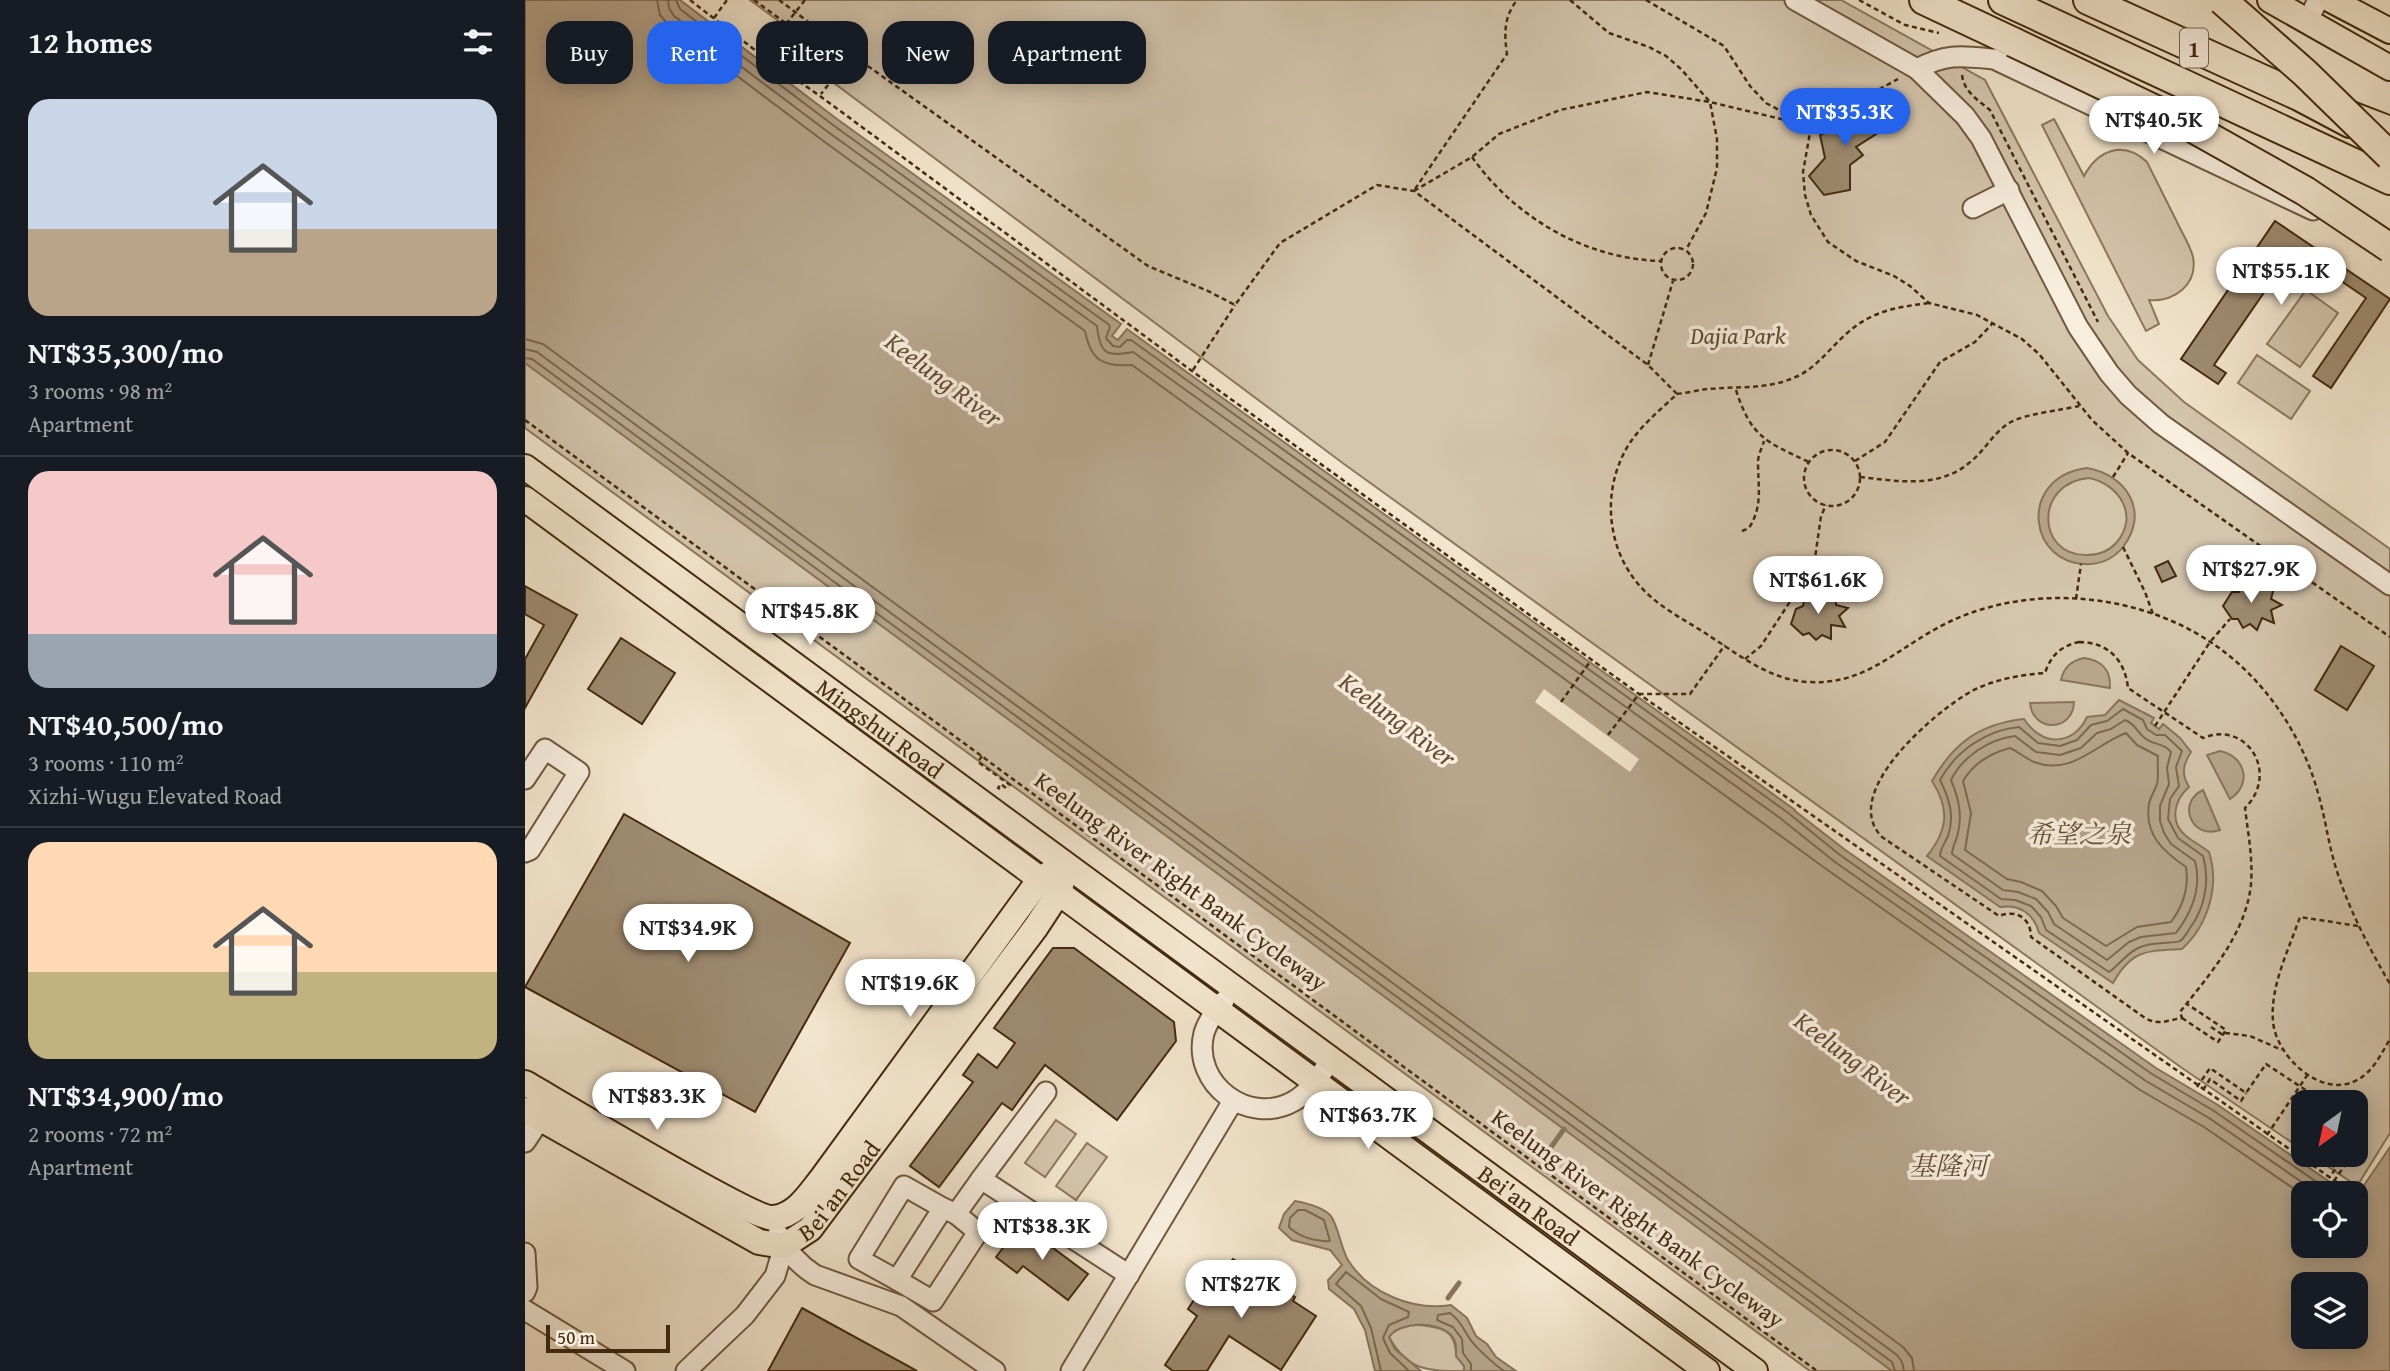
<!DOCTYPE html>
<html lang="en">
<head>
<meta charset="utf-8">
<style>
  body { margin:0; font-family:"Gentium Book Plus","Noto Serif TC",serif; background:#20242c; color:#f1f3f6; height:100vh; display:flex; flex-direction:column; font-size:26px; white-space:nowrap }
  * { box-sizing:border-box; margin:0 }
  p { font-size:23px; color:#9ea1a6 }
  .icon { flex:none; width:38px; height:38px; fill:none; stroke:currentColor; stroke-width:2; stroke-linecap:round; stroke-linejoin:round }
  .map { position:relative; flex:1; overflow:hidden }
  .sheet { display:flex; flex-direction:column; background:#171b24; width:525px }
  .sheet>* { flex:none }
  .top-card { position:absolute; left:21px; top:21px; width:665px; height:63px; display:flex; gap:14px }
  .needle { width:46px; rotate:213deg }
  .fabs { position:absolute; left:1766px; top:1090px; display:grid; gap:14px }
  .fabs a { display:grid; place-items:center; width:77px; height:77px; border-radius:14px; background:#171b24; box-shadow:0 4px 18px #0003; font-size:35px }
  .scale { position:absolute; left:21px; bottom:18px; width:124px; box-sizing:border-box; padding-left:7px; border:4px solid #442a0e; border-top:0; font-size:19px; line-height:24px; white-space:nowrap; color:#442a0e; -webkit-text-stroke:5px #f7eede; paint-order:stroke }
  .price { position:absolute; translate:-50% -60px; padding:0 16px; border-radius:24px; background:#fff; color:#222; font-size:23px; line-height:46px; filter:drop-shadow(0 2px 4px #0008) }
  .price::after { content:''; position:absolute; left:50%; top:42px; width:21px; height:16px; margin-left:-10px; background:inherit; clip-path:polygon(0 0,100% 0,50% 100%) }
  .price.active { background:#2563eb; color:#fff }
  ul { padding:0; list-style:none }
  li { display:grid; align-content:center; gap:14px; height:371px; padding:0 28px }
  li+li { border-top:2px solid #363941 }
  li span { display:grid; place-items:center; height:217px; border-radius:21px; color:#555 }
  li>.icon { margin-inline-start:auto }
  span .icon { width:126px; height:126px; fill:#fffc; stroke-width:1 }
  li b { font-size:30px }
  h2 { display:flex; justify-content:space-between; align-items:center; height:84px; padding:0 28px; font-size:30px }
  .chip { padding:0 24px; border-radius:21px; background:#171b24; box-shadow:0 4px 18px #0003; font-size:24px; line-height:63px }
  .chip.active { background:#2563eb; color:#fff }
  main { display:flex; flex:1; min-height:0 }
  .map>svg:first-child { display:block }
  .green { fill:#d4c5ad; stroke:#8c785e; stroke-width:2 }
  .water { fill:#b7a58c; stroke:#89745a; stroke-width:2; fill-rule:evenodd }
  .pier { fill:#f2e5cd }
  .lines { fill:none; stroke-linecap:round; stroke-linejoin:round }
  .shore { stroke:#7e684d; stroke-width:2 }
  .stream { stroke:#89745a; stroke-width:5 }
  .building { fill:#9e8b71; stroke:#442a0e; stroke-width:2 }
  .minor-casing { stroke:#70593e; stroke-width:23 }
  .major-casing { stroke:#442a0e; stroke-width:28 }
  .highway-casing { stroke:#442a0e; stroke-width:32 }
  .path { stroke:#442a0e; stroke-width:2.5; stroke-dasharray:5 3.5; stroke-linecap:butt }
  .minor { stroke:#f7eede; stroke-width:19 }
  .major { stroke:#f2e5cd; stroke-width:24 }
  .highway { stroke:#f2e5cd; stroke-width:28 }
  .highway-bridge-casing { stroke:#442a0e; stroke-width:32; stroke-linecap:butt }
  .highway-bridge { stroke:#f2e5cd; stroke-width:28 }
  .labels { text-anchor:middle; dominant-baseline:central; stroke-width:7; stroke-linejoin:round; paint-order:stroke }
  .shield { fill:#f7eede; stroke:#7a654c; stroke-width:2 }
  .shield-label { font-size:23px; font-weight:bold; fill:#442a0e }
  .park-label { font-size:24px; font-style:italic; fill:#61492e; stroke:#f7eede }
  .street-label { font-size:24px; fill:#442a0e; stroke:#f7eede }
  .water-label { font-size:26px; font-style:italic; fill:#664f34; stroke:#f7eede }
</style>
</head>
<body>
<main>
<section class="sheet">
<h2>12 homes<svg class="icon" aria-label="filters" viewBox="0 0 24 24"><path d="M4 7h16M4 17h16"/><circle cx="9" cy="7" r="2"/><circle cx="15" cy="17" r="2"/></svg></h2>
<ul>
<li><span style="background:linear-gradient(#c9d6e8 60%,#b9a48a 0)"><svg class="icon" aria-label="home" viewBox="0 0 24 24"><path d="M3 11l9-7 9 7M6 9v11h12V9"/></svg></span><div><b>NT$35,300/mo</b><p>3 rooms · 98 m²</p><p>Apartment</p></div></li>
<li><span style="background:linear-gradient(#f6c9c9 75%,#9aa5b1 0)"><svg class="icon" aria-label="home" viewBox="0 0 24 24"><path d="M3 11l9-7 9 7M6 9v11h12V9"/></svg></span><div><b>NT$40,500/mo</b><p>3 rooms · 110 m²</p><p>Xizhi-Wugu Elevated Road</p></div></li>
<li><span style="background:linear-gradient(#ffd9b3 60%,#c2b280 0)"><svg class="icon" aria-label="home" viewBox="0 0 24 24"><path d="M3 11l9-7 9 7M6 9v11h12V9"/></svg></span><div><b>NT$34,900/mo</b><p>2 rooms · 72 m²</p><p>Apartment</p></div></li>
</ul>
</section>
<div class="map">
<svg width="1865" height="1371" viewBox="0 0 1865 1371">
  <rect width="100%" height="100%" fill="#f2e5cd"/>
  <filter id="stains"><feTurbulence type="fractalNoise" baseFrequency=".00286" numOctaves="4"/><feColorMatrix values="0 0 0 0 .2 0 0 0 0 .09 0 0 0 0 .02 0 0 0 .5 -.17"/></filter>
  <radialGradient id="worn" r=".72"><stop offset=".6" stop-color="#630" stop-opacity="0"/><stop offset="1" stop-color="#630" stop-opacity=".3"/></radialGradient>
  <!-- green -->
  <g class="green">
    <polygon points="225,0 1316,0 1460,80 1583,316 1613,360 1659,402 1865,549 1865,1133 1832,1186 1786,1155 1830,1155 1830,1102 1778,1102 1778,1150 1657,1068 819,464 309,83 275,37"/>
    <path d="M1529 119 1559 176C1573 150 1598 140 1622 162 1632 182 1642 202 1652 222 1657 233 1665 245 1668 257 1673 285 1649 302 1624 300L1634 324 1621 331 1517 125Z"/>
    <polygon points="1781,290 1813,313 1775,367 1742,344"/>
    <polygon points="0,347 1392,1371 1285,1371 0,428"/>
    <polygon points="1732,355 1785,391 1766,419 1713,383"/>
    <polygon points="531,1120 551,1134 520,1177 500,1163"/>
    <polygon points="562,1143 582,1157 551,1200 531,1186"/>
    <path d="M885 1324C910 1327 931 1325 931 1356L939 1366V1371C902 1371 883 1371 864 1337L869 1330Z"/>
  </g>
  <!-- water -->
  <g class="water">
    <path d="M0 0H155L312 119 596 324 587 336 593 340 602 329 1270 810V811L1319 849 1631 1068 1693 1105 1821 1193 1778 1194V1246H1830L1831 1197 1865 1147V1371H1367L0 363ZM1778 1284H1830V1337H1778Z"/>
    <path d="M1562 468C1602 475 1625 512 1598 547 1590 557 1578 563 1566 564 1503 568 1491 477 1562 468ZM1564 478C1594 484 1615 516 1591 543 1584 551 1573 555 1562 555 1511 556 1509 483 1564 478Z"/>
    <path d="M1559 658C1576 660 1586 670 1585 688L1536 680C1539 667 1546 661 1559 658Z"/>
    <path d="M1594 700 1629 718 1626 723 1634 729 1638 724 1655 738 1666 752C1658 764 1656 774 1664 787 1649 800 1644 822 1661 836 1668 842 1677 846 1684 852 1695 886 1683 925 1657 949 1622 951 1607 949 1588 983L1514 933C1509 914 1495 904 1475 907L1402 856C1423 830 1425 809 1407 781 1429 743 1454 724 1499 719 1516 746 1548 747 1562 717L1580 715Z"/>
    <path d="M1549 702C1548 732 1508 733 1505 703Z"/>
    <path d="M1695 751C1720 756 1728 784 1705 799L1682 755Z"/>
    <path d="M1678 790 1695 830C1667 840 1651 803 1678 790Z"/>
    <path d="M770 1201C781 1203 797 1207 805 1215 813 1224 816 1249 823 1260 844 1294 889 1311 926 1305L942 1318 951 1336 962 1344 971 1357 991 1371H939V1366L931 1356C931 1348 932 1341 926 1335 913 1321 875 1321 864 1337L870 1349 896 1371H850L840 1330 829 1309 804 1289 803 1280 817 1265 805 1250 767 1240 754 1228 759 1214Z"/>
  </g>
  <!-- pier -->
  <polygon class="pier" points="1019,689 1114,759 1105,772 1010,702"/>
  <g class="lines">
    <!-- shore -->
    <g class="shore">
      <path d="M132 0 135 15 143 24 297 140 560 331C566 361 578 367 607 365L1304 871 1615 1090 1679 1127 1778 1195"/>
      <path d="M143 0 144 8 149 16 303 132 572 326C575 354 581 357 608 352L1255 818 1310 862 1621 1081 1684 1118 1794 1194"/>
      <polyline points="151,0 155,9 308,125 583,324 585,327 581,338 588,346 595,347 602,340 606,340 1262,812 1315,855 1627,1074 1689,1111 1809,1194"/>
      <polyline points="0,339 18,344 1378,1347 1387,1358 1389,1371"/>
      <polyline points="0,349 12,352 1372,1355 1377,1362 1379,1371"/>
      <polyline points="0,358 7,359 1367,1362 1370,1371"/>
      <path d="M1598 709 1618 720 1622 729 1631 735H1640L1657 751 1651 767 1654 786 1645 799 1643 819 1653 838 1678 856C1685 880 1680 908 1665 928 1662 932 1659 939 1655 941 1650 944 1626 941 1613 948 1601 954 1594 965 1584 972L1521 930 1516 917 1506 906 1490 900 1476 899 1415 856C1415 849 1420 843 1423 836 1430 816 1424 798 1415 780 1431 751 1461 730 1494 727L1513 743 1535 746 1552 740 1566 725 1582 721Z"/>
      <path d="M1600 720C1612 725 1611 732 1621 739 1631 746 1637 742 1646 752L1642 768 1644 784 1635 806V821L1639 833 1646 844 1670 861C1677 888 1667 912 1651 933L1616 937 1604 942 1582 960 1529 924 1523 912 1511 899 1493 892 1478 890 1427 854C1427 848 1430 843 1432 837 1438 817 1434 799 1426 780 1437 757 1464 739 1490 736L1511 752 1535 755 1556 748 1572 733 1586 729Z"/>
      <path d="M1601 733 1612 745 1633 756C1632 765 1634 776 1632 784 1630 791 1625 797 1624 804 1619 835 1639 852 1661 867 1664 887 1658 906 1646 922L1612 927 1581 946 1538 918 1531 906 1517 891 1496 882 1482 879 1440 850 1446 813 1438 781C1448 764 1466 753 1485 748 1492 751 1500 758 1509 762 1547 776 1569 745 1601 733Z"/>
      <path d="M773 1210H780L799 1220 805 1241C791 1242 774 1237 764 1227L765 1218Z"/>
      <polyline points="856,1371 846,1328 836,1306 811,1284 821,1272 856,1299 884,1312 883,1317 864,1325 858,1338 865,1353 884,1371"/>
      <path d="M946 1371V1364L938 1353 937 1339 928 1327 912 1320 913 1315 925 1313C937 1322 937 1328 945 1339 951 1348 970 1365 979 1371"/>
    </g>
    <!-- stream -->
    <g class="stream">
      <polyline points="1024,1150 1039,1129"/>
      <polyline points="923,1298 934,1283"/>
    </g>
  </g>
  <!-- building -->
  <g class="building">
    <polygon points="1324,104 1351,104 1359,129 1331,147 1338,155 1325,165 1325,190 1299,195 1284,176 1300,158 1295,135 1318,125"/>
    <polygon points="1750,221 1865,299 1806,388 1788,376 1841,298 1769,249 1689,365 1701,373 1693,384 1656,359"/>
    <polygon points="1643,561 1651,576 1637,582 1630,567"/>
    <polygon points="1732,581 1737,589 1749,588 1746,599 1757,605 1746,610 1749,623 1737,618 1732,630 1725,624 1718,628 1713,619 1707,619 1698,606 1707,592 1714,592 1718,583 1726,586"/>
    <polygon points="0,586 52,615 0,708 0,659 19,625 0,614"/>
    <polygon points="1293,591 1300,598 1311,593 1311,605 1323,608 1314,616 1320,627 1306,625 1306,639 1297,635 1291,640 1284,633 1278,635 1266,624 1271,609 1278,606 1280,597 1288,598"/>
    <polygon points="96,638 150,673 117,724 63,689"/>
    <polygon points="1816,646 1849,666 1822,710 1790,690"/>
    <polygon points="99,814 325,943 230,1112 0,987"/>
    <polygon points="528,948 549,948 649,1022 651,1041 592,1120 520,1065 487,1110 477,1103 414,1187 385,1166 448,1082 438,1075 453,1054 472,1068 490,1043 469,1028"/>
    <polygon points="496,1224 563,1274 543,1300 498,1266 492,1273 471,1257"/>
    <polygon points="708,1259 770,1297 768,1301 791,1316 756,1370 704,1336 682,1371 648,1371 640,1365 672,1316 663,1309 686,1274 692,1278"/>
    <polygon points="277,1308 392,1371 243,1371"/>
  </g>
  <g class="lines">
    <!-- minor casing -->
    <g class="minor-casing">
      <g id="minor">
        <polyline points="1270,0 1392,69 1440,116 1456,138 1553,327 1584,373 1603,395 1636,424 1865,585"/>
        <polyline points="1782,22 1793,0"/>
        <path d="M1392 69C1422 53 1437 56 1469 59L1788 210"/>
        <polyline points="1448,208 1484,190"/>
        <polyline points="0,779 20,749 54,772 5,850 0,852"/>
        <path d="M699 1001C691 1011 683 1020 679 1033 666 1084 724 1127 769 1101 785 1092 795 1075 805 1061"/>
        <polyline points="521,1092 456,1179 604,1275"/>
        <polyline points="0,1142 22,1109"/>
        <polygon points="418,1208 431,1214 453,1232 408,1301 372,1280"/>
        <polyline points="431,1214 456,1179"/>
        <path d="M253 1234C262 1251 274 1265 290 1275L376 1306 470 1371"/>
        <polyline points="0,1253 2,1287 0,1292"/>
        <polyline points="372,1280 334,1259 379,1186 418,1208"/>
        <polyline points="0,1310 100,1371"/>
        <polyline points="161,1371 220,1315 250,1276 259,1246"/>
        <polyline points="546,1371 708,1101"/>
      </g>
    </g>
    <!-- major casing -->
    <g class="major-casing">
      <g id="major">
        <polyline points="1745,0 1865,68"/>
        <polyline points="1806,0 1865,31"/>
        <path id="s1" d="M0 467 1230 1371"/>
        <polyline points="0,499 1182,1371"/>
        <path d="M0 1083C33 1102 228 1220 249 1218 272 1215 284 1194 297 1178L515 879 529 871"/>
        <path id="s2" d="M0 1110 234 1242 259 1246 285 1229 511 927 534 892 538 878"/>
      </g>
    </g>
    <!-- highway casing -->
    <g class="highway-casing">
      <g id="highway">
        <polyline points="1399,0 1488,42"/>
        <polyline points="1478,0 1865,180"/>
        <polyline points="1563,0 1774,96 1825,123"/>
        <polyline points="1823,115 1865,131"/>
      </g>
    </g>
    <!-- path -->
    <g class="path">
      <polyline points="165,0 239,57 295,96 667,371 1114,694 1820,1188"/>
      <path d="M229 0 307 57C317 74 306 80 296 94"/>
      <path d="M254 0 326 54 623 266 683 291 710 305 755 243 852 185 889 191 1123 365 1152 394C1133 412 1109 431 1098 455 1075 502 1085 562 1126 597 1143 612 1165 623 1183 635 1214 655 1245 680 1283 682 1336 685 1365 655 1407 631 1490 582 1607 589 1687 643 1738 677 1777 734 1793 793 1800 817 1803 841 1810 865 1823 908 1843 946 1865 984"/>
      <polyline points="1045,0 1084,33 1124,47 1141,56 1156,69 1185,102 1192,139 1192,168 1181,213 1161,250"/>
      <polyline points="1121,0 1199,46 1225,86 1241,103 1286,127 1278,172 1280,195 1286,215 1303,242 1331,261 1369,276 1385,286 1404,303 1452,315 1497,339 1514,354 1567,420 1603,453 1865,637"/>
      <polyline points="1334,0 1380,25 1414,33"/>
      <polyline points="189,18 202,0"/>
      <polyline points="261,24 280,0"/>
      <path d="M1437 75C1439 92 1453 100 1465 110L1573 322"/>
      <polyline points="1287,126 1373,79"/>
      <path d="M947 157C990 218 1061 259 1136 261"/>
      <path d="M890 189 982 54C979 33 979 17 992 0"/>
      <polyline points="889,191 947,157 974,134 1035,110 1122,92 1185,102 1281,125"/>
      <circle cx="1152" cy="264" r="16"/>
      <polyline points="1123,365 1148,281"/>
      <polyline points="668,370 710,305"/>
      <path d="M1211 390C1226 437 1241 442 1284 462"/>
      <path d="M1152 394C1162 393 1173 390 1183 389 1214 386 1244 390 1273 376 1293 366 1305 348 1321 334 1346 311 1372 307 1404 303"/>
      <polyline points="0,420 1292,1371"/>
      <circle cx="1307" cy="478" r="28"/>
      <polyline points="1330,461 1360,442 1415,362 1450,342 1468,323"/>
      <path d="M1335 477C1372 481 1413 489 1444 463 1460 451 1468 432 1486 422 1500 414 1537 410 1554 406"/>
      <polyline points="1588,477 1603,453"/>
      <path d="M1217 531 1224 528C1238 506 1233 487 1233 462 1233 455 1237 448 1239 441"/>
      <polyline points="1598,547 1620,592 1628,614"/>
      <polyline points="1551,599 1556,564"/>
      <path d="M1554 642C1583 642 1600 660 1603 688L1678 738C1722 720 1755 773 1720 808 1723 833 1728 858 1726 884 1721 934 1684 975 1655 1012L1657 1018C1643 1020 1634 1026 1620 1018L1506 937C1506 918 1491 909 1474 916L1357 837C1313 793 1412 710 1447 691 1470 679 1495 675 1520 673 1526 655 1536 646 1554 642Z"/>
      <polyline points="1220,659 1236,646 1289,565 1296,516 1301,505"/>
      <polyline points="1036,702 1067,659"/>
      <polyline points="1630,726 1685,642 1705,619"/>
      <polyline points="1083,735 1114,694 1165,694 1200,645"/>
      <polyline points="457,756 453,762 485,785 483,787"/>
      <polyline points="475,789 473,788 476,784 482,789 483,787"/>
      <path d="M1833 926 1775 917C1764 949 1745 986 1748 1021 1750 1055 1796 1100 1832 1080 1848 1072 1856 1054 1865 1039"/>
      <polyline points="1657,1018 1693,1042 1701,1030 1662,1004"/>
      <polyline points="1686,1027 1698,1035"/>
      <polyline points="1700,1033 1725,1036 1757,1050"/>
      <polyline points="1672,1087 1685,1068 1721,1093 1741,1064 1799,1102"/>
      <polyline points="1678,1090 1685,1079 1716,1101 1721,1093"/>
      <polyline points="1742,1135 1783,1074"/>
      <polyline points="1791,1155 1811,1168 1804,1178"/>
      <polyline points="1809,1181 1822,1162 1811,1155"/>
    </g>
    <!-- minor -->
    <use href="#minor" class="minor"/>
    <!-- major -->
    <use href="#major" class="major"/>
    <!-- highway -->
    <use href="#highway" class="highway"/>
    <!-- highway-bridge casing -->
    <g class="highway-bridge-casing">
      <g id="highway-bridge">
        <polyline points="1697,0 1780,73 1865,156"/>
        <polyline points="1488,42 1668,128 1780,191 1865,248"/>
      </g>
    </g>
    <!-- highway-bridge -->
    <use href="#highway-bridge" class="highway-bridge"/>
  </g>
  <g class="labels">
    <!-- shield labels -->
    <rect class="shield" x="1655" y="28.5" width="28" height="39" rx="5"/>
    <g class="shield-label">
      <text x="1669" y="48">1</text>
    </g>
    <!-- park labels -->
    <g class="park-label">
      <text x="1213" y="335">Dajia Park</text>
    </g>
    <!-- street labels -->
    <g class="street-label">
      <text stroke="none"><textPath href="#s1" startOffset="441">Mingshui Road</textPath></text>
      <text transform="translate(656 881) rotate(36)">Keelung River Right Bank Cycleway</text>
      <text stroke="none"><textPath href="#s2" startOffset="373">Bei'an Road</textPath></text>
      <text stroke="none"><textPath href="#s1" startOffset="1246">Bei'an Road</textPath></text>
      <text transform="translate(1113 1218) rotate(36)">Keelung River Right Bank Cycleway</text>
    </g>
    <!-- water labels -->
    <g class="water-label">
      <text transform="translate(419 379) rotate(37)">Keelung River</text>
      <text transform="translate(873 719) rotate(37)">Keelung River</text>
      <text x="1554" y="833">希望之泉</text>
      <text transform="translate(1328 1058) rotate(37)">Keelung River</text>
      <text x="1423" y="1165">基隆河</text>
    </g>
  </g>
  <rect width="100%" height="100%" filter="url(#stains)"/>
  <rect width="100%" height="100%" fill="url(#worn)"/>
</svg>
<div class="fabs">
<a><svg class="needle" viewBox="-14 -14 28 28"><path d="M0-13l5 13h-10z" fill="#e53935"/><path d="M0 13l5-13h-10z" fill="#9ea1a6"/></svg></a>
<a><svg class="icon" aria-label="locate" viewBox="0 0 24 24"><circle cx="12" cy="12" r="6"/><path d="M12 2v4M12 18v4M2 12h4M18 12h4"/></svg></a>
<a><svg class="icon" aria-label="layers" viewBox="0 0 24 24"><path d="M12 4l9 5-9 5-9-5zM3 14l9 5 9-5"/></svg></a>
</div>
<div class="scale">50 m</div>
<b class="price active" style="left:1320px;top:148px">NT$35.3K</b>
<b class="price" style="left:1629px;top:156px">NT$40.5K</b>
<b class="price" style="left:1756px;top:307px">NT$55.1K</b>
<b class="price" style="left:1726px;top:605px">NT$27.9K</b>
<b class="price" style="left:1293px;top:616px">NT$61.6K</b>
<b class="price" style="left:285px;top:647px">NT$45.8K</b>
<b class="price" style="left:163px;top:964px">NT$34.9K</b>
<b class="price" style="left:385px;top:1019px">NT$19.6K</b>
<b class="price" style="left:132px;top:1132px">NT$83.3K</b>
<b class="price" style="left:843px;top:1151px">NT$63.7K</b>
<b class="price" style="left:517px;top:1262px">NT$38.3K</b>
<b class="price" style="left:716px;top:1320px">NT$27K</b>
<div class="top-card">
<a class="chip">Buy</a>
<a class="chip active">Rent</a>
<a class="chip">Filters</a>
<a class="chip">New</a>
<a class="chip">Apartment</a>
</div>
</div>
</main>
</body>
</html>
